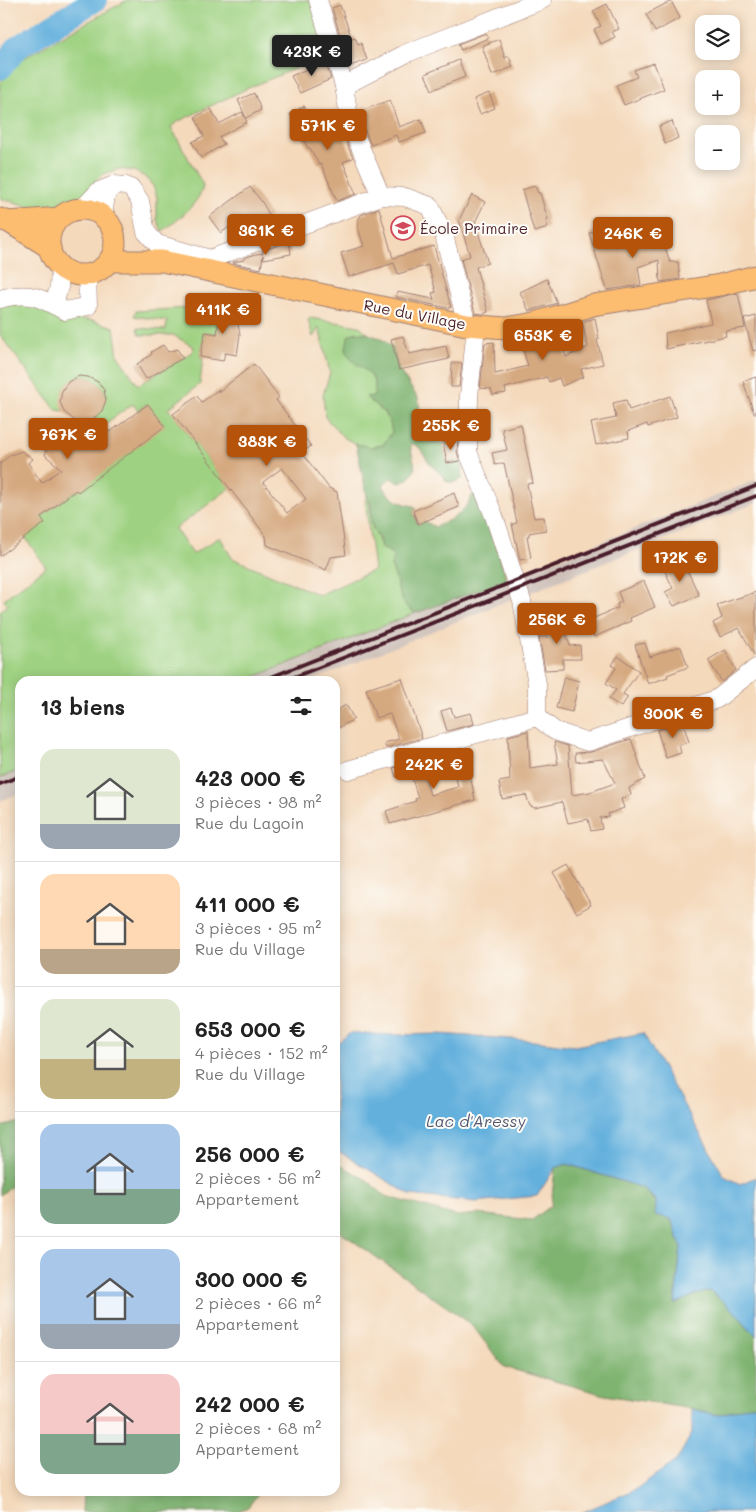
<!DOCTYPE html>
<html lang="fr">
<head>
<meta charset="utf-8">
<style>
  body { margin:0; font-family:Mali,sans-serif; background:#f6f6f6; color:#222; height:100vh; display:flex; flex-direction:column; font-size:19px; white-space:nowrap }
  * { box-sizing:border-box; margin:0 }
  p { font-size:16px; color:#767676 }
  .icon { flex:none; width:28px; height:28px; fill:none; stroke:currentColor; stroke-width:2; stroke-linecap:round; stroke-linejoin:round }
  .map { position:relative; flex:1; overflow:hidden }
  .details { position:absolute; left:15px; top:676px; width:325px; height:820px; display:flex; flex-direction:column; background:#fff; border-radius:15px; box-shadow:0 2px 12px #0003 }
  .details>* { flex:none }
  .buttons { position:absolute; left:695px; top:15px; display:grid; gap:10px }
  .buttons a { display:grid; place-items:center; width:45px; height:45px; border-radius:10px; background:#fff; box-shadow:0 2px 12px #0003; font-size:25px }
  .price { position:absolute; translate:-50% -42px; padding:0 11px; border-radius:5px; background:#b45309; color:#fff; font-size:16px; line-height:32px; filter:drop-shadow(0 1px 2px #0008) }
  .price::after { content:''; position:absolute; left:50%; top:30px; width:15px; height:11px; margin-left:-8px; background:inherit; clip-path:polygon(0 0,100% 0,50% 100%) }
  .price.on { background:#222; color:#fff }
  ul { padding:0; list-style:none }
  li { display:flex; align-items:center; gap:15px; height:125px; padding:0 25px }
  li+li { border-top:1px solid #e0e0e0 }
  li span { display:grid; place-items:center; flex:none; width:140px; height:100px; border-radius:15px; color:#555 }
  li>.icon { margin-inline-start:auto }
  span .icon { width:60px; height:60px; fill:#fffc; stroke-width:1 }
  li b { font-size:21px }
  h2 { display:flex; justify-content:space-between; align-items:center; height:60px; padding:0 25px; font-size:21px }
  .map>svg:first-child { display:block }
  .industrial { fill:#cec1ba }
  .green { fill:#9ed181; stroke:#747856 }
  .forest { fill:#7eb36f; stroke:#64694d }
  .water { fill:#64b0dd; stroke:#576884 }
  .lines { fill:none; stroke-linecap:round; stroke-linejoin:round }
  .river { stroke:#64b0dd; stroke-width:24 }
  .building { fill:#d5a980; fill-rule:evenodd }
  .minor-casing { stroke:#9f7c73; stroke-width:19 }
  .major-casing { stroke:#9f7c73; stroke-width:23 }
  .minor { stroke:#fff; stroke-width:18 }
  .major { stroke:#fcbd6f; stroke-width:21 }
  .rail { stroke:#4a1f2b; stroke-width:4 }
  .labels { text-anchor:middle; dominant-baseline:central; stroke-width:4; stroke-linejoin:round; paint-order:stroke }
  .poi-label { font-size:15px; fill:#4a1f2b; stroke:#fdfcf7; text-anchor:start }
  .street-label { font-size:15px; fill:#4a1f2b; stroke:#fdfcf7 }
  .water-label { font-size:16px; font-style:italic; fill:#545972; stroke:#fdfcf7 }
</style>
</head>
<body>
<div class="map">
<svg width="756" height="1512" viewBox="0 0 756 1512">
  <rect width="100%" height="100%" fill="#fdfcf7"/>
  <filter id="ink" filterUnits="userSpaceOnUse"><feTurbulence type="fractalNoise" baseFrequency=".02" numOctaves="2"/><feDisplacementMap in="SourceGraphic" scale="10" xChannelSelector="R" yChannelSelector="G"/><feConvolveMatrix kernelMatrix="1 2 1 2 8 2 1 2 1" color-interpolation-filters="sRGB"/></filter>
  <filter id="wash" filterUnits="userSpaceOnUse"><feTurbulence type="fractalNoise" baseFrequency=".0096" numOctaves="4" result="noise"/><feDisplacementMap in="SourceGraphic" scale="20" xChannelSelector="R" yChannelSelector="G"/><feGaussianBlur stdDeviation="1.12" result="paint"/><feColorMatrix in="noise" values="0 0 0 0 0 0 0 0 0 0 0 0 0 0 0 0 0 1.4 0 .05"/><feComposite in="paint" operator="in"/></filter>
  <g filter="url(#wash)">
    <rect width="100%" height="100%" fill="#f4d9bb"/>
    <!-- industrial -->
    <g class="industrial">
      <polygon points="756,480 756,503 526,594 519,575"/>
      <polygon points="507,580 514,598 311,681 244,681 416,613"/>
      <polygon points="20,770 20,793 0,801 0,778"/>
    </g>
    <!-- green -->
    <g class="green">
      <path d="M127 0H313L330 54 246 89 177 122 171 127 203 185C203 199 175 224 162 231L157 220V197L153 186 145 177 134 171 119 169 106 173 96 180 82 196 44 211 0 198V83L22 59Z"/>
      <path d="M208 297 222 298 218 326 219 334 205 332 200 357 203 358 200 384 168 409 173 414 230 488 175 529 193 554 220 537 232 558 319 595 374 570 365 500 367 496C371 505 369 511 371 520 372 530 379 538 381 547L390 552 394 557 391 566C400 584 396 603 416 613L244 681H20V770L0 778V611L8 605 4 599 46 567 25 537 41 517 76 490 78 492 152 410 147 404 138 411 133 404 102 426 97 425 94 418C103 410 106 403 104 390 98 382 92 377 81 376L63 411 56 410 0 335V305L26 303 54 315 94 321 114 327 118 356 138 385 192 352 194 347 173 335H140L137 328 166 330 167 321 134 316 136 311 189 308V300Z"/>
      <polygon points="310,318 359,326 369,334 356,332 349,336 346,350 374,379 376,388 374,396 367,397 390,419 392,432 383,445 371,447 356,444 343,437 325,417 323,395 330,373 319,328 313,337 308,320"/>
    </g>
    <!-- forest -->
    <g class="forest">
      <path d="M356 332 369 334 382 339 393 348 399 370 418 398 421 417 425 425 432 429 443 442 447 463 461 461 463 466 462 479 455 482H447L443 476 431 465 419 447 411 443C409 459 426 471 400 483L390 478 383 485C389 499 399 503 414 506L416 510 413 511 418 524 424 521 435 527C456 518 467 511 475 489L480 492 507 580 416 613C396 603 400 584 391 566L394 557 390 552 381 548 379 538 373 529 371 520V505L367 496 356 444 371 447 383 445 392 432C388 410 381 411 366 397L374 396C381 366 347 369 346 348 346 345 348 340 348 336Z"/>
      <polygon points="20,1122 20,1180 0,1195 0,1127"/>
      <polygon points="335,1162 367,1180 385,1196 457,1216 478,1214 532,1220 551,1206 555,1168 567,1164 643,1188 671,1219 681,1246 675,1304 697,1294 711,1291 736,1313 756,1336 756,1404 718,1415 692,1409 605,1395 504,1367 471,1324 335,1228"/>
      <polygon points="83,1491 260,1491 248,1507 236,1512 82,1512"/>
    </g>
    <!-- water -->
    <g class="water">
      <polygon points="350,1033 393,1035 439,1034 525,1040 575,1046 643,1033 724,1176 740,1184 756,1177 756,1336 736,1313 711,1291 697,1294 675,1304 681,1246 671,1219 655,1215 656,1201 643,1188 567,1164 555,1168 537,1196 475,1202 410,1195 335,1149 335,1045"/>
      <polygon points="756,1404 756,1512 583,1512 636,1489 677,1460 692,1433 692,1409 718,1415"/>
    </g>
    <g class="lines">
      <!-- river -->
      <polyline class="river" points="0,68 18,47 95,0"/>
    </g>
    <g id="blocks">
      <!-- building -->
      <g class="building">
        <polygon points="671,1 680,18 655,32 646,14"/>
        <polygon points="607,4 619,29 612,32 615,37 601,44 594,29 601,26 593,11"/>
        <polygon points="340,5 351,36 341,39 332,8"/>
        <polygon points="486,33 488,38 461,50 458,44"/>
        <polygon points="355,37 358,44 361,43 367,60 350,66 342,41"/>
        <polygon points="499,39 505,58 509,56 513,67 492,75 482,46"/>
        <polygon points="459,60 465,77 432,90 425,74"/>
        <polygon points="325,61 331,79 300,93 291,76"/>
        <polygon points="654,63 664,89 624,105 616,85 637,77 634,70"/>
        <polygon points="254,93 261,110 246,118 238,100"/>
        <polygon points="489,93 495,108 480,114 474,99"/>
        <polygon points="390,100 399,127 421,119 426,133 399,142 396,135 371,145 360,120 360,118 365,116 363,110"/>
        <polygon points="304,106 318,133 336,116 338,117 340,127 353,158 343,162 356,194 337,201 321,164 319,165 310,148 308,148 290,114"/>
        <polygon points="211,109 219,124 242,112 247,122 219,137 224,144 201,158 192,142 204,136 195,117"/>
        <polygon points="672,121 678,138 665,144 659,126"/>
        <polygon points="535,186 538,193 540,193 548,220 546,221 548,228 534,232 522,190"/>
        <polygon points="250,187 262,202 270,216 252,229 243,217 221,233 209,217"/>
        <polygon points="472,195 485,202 475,222 488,263 476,267 488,312 483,314 475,313 461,259 470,256 459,220"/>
        <polygon points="379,208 393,258 434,246 451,307 448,308 396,297 397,292 434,299 432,293 436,292 428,265 398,274 394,263 349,277 341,253 364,246 358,228 358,220 361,215"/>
        <polygon points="658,225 670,262 678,262 680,279 660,282 659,260 638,267 641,285 607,290 589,233 600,229 602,237 607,236 613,247 640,238 638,231"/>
        <polygon points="289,241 291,254 264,259 263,255 261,269 233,263 233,262 244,260 244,258 256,254 263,253 263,251"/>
        <polygon points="547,279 557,303 529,311 520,292"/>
        <polygon points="738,293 745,328 725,331 726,336 666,349 665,333 711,323 706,300"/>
        <polygon points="222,298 233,300 231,313 237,320 240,334 237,355 225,353 223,361 200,357 205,332 217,334"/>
        <polygon points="756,316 756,350 753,351 744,319"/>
        <polygon points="595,318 599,339 597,340 603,364 581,369 583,377 562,386 559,378 549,382 547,377 505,388 506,393 493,395 491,389 480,388 485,343 494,342 495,374 528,366 520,339 525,337 557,329 566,357 588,347 582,322"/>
        <polygon points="403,336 409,354 446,346 449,359 399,370 391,339"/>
        <polygon points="163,345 168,352 177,349 183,358 146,379 137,364 152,354 151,352"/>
        <polygon points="452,363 462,363 459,387 451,387"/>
        <path d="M254 364 279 397 276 400 311 446 302 453 329 488 337 492 346 555 331 557 326 570 267 545 266 536 173 414 197 396 202 402 219 389 218 392ZM282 468 306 499 287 513 263 482Z"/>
        <polygon points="79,376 88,377 98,382 104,390 106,400 102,411 93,419 110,432 148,404 165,426 78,492 76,490 41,517 45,523 0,556 0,464 10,455 22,451 33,459 28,463 42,483 61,469 45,455 50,436 53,442 79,424 64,412 60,402 62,391 68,382"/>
        <polygon points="756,377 756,413 754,413 743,381"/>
        <polygon points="670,396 677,417 648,427 647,424 628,431 629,438 596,445 591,423 616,418 613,403 626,400 629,410"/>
        <polygon points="521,424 533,483 527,484 534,518 544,517 546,530 529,533 529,536 527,536 531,558 520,560 512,524 517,523 504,463 495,465 492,453 507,450 502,429"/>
        <polygon points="458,439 457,452 460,461 447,463 443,442"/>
        <polygon points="454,493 459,507 418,524 413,511"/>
        <polygon points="682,559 699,595 674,606 665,592 673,588 663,567"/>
        <polygon points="644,581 655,607 630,618 631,621 594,637 587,621 618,608 617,604 622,602 618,592"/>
        <polygon points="756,592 756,658 739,628 720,637 713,623 722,618 717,605"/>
        <polygon points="560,615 570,646 580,645 581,659 563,659 563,669 545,670 539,637 548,637 543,621"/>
        <polygon points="645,643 650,657 677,647 681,647 688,667 667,675 668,677 648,684 635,645"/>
        <polygon points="725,650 736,670 722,682 708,660"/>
        <polygon points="618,656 639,671 623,694 628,697 621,707 609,699 616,690 606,683 616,668 612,665"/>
        <polygon points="564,677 579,681 572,712 556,708"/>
        <polygon points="402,678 422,738 386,748 384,743 399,739 390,714 376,718 366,689"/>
        <polygon points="346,705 354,719 335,730 335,711"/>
        <polygon points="451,708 454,717 471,713 474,724 447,731 441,711"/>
        <polygon points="683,723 689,742 679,745 681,753 666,758 657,730"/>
        <polygon points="528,731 530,768 558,764 554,742 568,746 572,795 590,792 615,783 603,759 576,762 575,753 591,752 631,739 645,779 629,788 631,795 621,799 624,808 608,814 609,817 600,818 602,829 591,831 588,819 568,823 562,802 535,808 530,806 526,795 502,799 499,782 510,780 508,736"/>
        <polygon points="465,748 475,800 390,824 386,811 416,801 415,799 418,798 410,772 396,777 393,768 421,761 430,795 458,787 451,752"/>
        <polygon points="568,865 591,905 577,913 554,873"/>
      </g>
    </g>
  </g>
  <g filter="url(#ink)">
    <use href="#blocks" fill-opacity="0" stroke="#9f7c73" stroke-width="1"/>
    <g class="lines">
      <!-- minor casing -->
      <g class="minor-casing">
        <g id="minor">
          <polyline points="318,0 344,86 350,123 381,196"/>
          <polyline points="344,86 407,53 542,0"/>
          <polyline points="83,208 99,191 114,185 126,186 132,189 140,201 146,232 157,244 210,259 381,196 405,197 430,206 444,235 467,325"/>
          <polyline points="103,217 106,194 114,185"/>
          <path d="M0 299C28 291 40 297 65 311L88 306 87 275"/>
          <polyline points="54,305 59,287 60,267"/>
          <polyline points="476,326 469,396 468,452 494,516 522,601 537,684 537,717 555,731 588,742 717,699 756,668"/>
          <polyline points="348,770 537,717"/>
        </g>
      </g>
      <!-- major casing -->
      <g class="major-casing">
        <g id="major">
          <circle cx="82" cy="242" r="33"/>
          <polyline points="0,219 9,222 50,248"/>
          <polyline points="9,222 59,218"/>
          <polyline points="110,261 162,261 467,325 506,328 535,323 593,305 720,285 756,276"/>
        </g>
      </g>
      <!-- minor -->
      <use href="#minor" class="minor"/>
      <!-- major -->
      <use href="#major" class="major"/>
      <!-- rail -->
      <g class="rail">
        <polyline points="261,681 756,486"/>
        <polyline points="284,681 756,496"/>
        <polyline points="0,784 20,776"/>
      </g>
    </g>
  </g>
  <!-- icons -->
  <defs>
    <g id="school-ring" transform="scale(1.25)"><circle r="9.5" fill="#fdfcf7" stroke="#d1495b" stroke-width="1.5"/><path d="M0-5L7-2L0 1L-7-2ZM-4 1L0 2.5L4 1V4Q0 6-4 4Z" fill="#d1495b"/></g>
  </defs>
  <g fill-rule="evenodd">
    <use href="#school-ring" x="403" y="228"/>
  </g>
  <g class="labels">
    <!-- poi labels -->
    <g class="poi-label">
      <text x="420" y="228">École Primaire</text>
    </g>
    <!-- street labels -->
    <g class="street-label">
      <text transform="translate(415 314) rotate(11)">Rue du Village</text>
    </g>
    <!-- water labels -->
    <g class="water-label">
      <text x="476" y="1120">Lac d'Aressy</text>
    </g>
  </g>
</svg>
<div class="buttons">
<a><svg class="icon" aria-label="layers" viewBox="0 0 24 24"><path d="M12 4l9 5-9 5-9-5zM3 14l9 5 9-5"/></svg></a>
<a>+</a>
<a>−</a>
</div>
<b class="price on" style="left:312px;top:77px">423K €</b>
<b class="price" style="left:328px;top:151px">571K €</b>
<b class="price" style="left:266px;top:256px">361K €</b>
<b class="price" style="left:633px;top:259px">246K €</b>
<b class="price" style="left:223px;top:335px">411K €</b>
<b class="price" style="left:543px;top:361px">653K €</b>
<b class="price" style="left:451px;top:451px">255K €</b>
<b class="price" style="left:68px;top:460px">767K €</b>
<b class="price" style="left:267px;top:467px">383K €</b>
<b class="price" style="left:680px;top:583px">172K €</b>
<b class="price" style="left:557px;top:645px">256K €</b>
<b class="price" style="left:673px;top:739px">300K €</b>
<b class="price" style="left:434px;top:790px">242K €</b>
<section class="details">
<h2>13 biens<svg class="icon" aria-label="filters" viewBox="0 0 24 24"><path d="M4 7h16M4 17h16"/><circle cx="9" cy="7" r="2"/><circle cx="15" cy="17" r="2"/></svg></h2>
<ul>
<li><span style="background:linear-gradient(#dfe7d0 75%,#9aa5b1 0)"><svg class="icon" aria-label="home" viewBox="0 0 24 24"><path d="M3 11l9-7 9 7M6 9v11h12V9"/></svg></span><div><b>423 000 €</b><p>3 pièces · 98 m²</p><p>Rue du Lagoin</p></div></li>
<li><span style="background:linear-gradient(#ffd9b3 75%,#b9a48a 0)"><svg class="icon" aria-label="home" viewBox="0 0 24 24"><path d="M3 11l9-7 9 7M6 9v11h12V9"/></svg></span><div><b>411 000 €</b><p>3 pièces · 95 m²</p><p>Rue du Village</p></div></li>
<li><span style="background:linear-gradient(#dfe7d0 60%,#c2b280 0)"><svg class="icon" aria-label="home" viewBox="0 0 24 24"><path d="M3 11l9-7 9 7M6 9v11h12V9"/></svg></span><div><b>653 000 €</b><p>4 pièces · 152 m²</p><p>Rue du Village</p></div></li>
<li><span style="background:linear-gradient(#a9c7e8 65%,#7fa58c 0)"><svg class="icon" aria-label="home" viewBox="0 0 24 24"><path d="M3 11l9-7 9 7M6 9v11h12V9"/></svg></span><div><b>256 000 €</b><p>2 pièces · 56 m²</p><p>Appartement</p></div></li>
<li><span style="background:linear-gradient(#a9c7e8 75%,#9aa5b1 0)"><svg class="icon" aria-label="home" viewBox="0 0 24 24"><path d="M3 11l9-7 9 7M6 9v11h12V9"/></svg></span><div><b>300 000 €</b><p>2 pièces · 66 m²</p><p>Appartement</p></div></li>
<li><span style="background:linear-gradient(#f6c9c9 60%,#7fa58c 0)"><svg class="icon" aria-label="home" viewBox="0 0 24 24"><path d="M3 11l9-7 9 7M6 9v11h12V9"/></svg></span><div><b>242 000 €</b><p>2 pièces · 68 m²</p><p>Appartement</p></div></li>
</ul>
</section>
</div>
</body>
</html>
